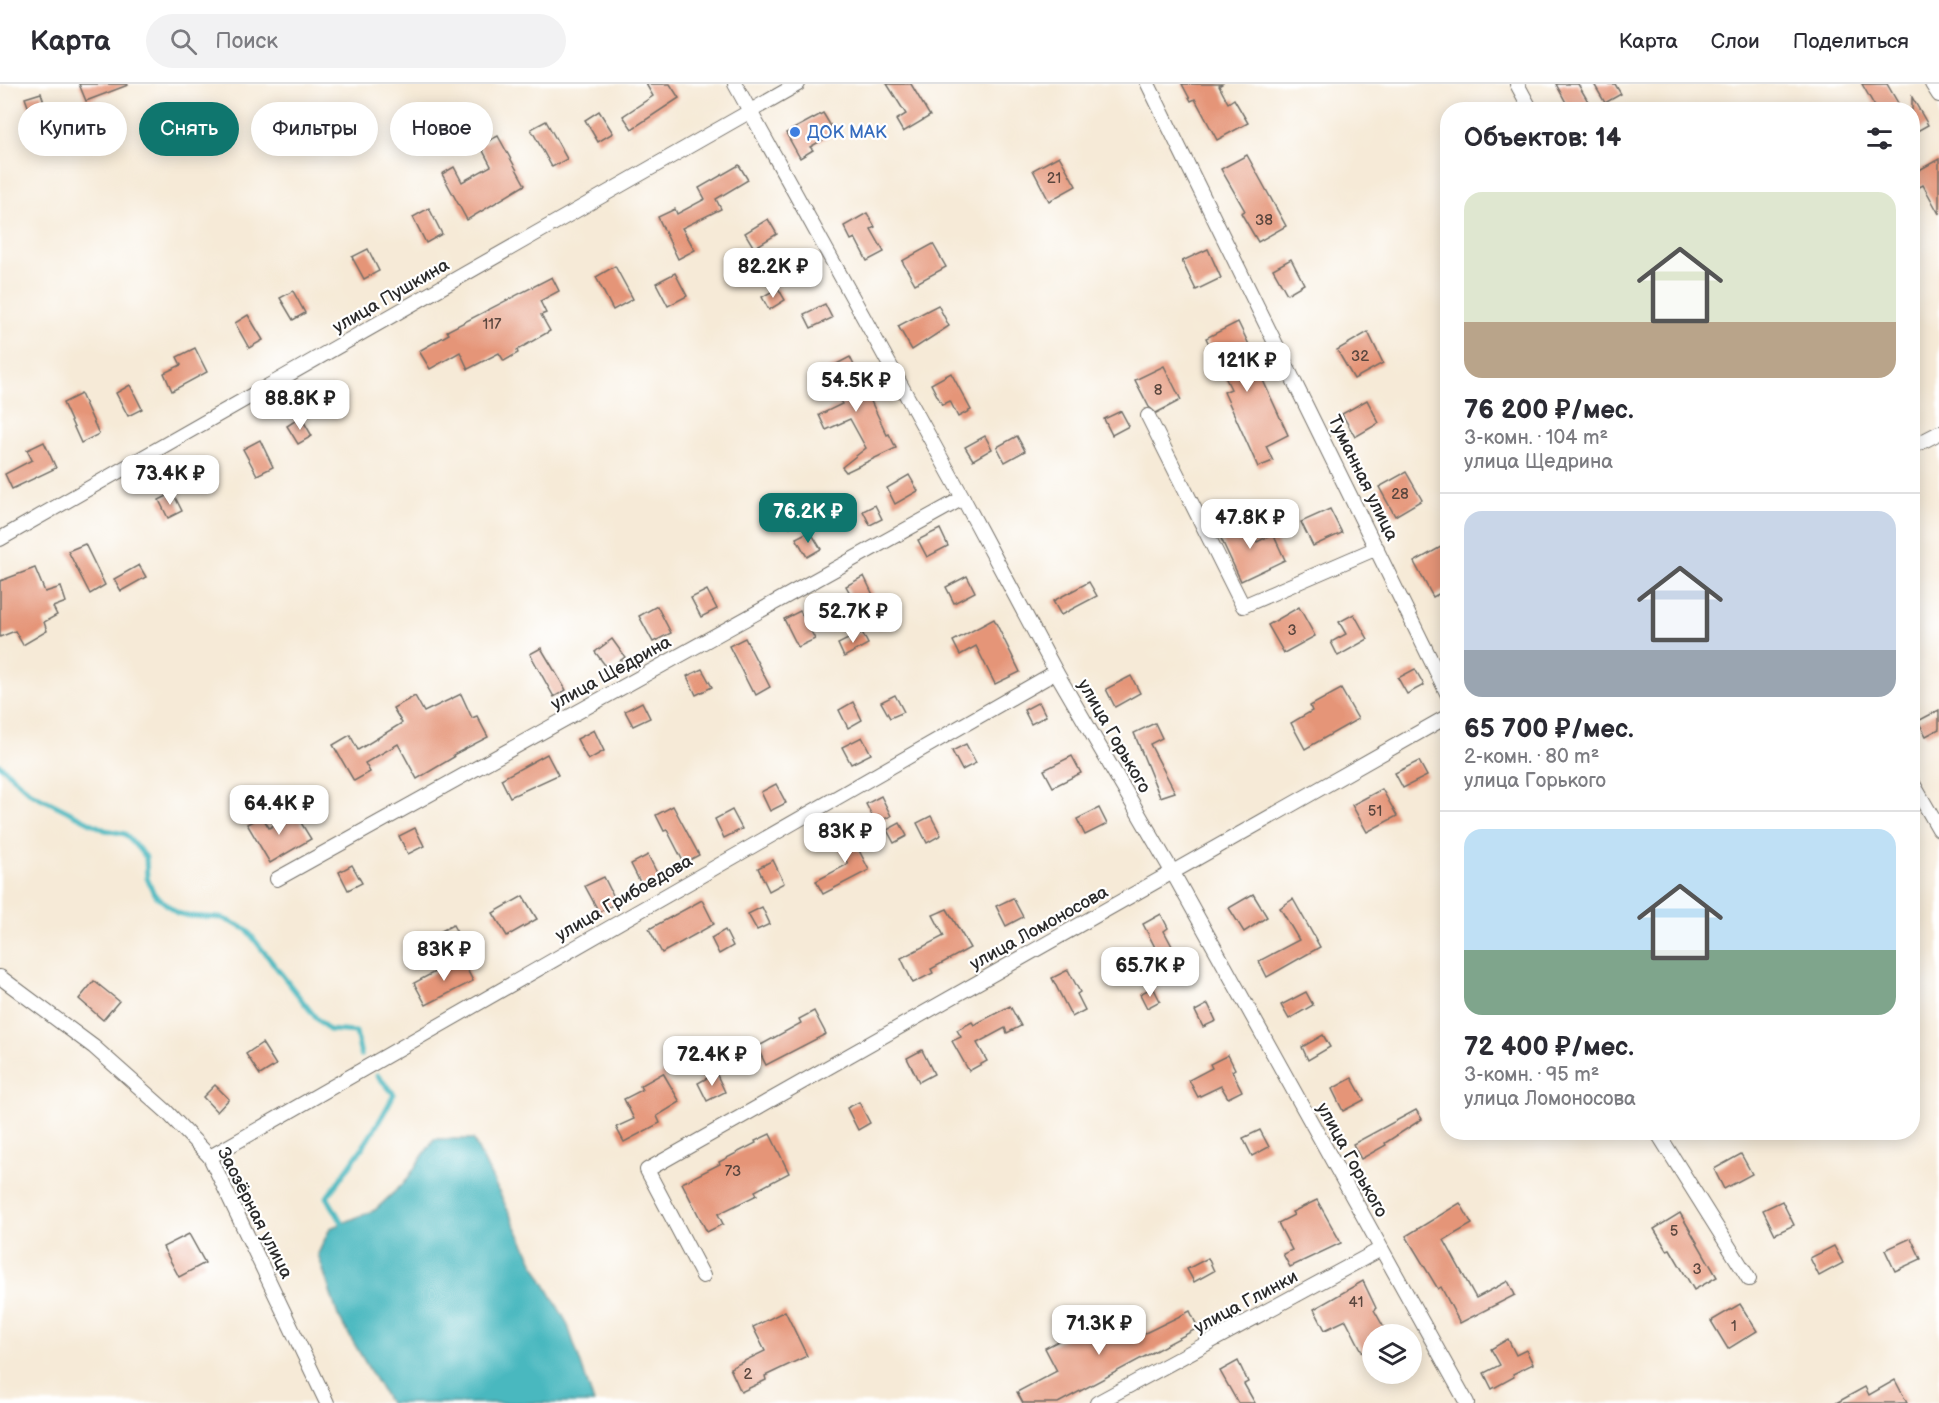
<!DOCTYPE html>
<html lang="ru">
<head>
<meta charset="utf-8">
<style>
  body { margin:0; font-family:"Balsamiq Sans",sans-serif; background:#f2f2f3; color:#2b2b33; height:100vh; display:flex; flex-direction:column; font-size:22px; white-space:nowrap }
  * { box-sizing:border-box; margin:0 }
  p { font-size:20px; color:#7c7c81 }
  .icon { flex:none; width:33px; height:33px; fill:none; stroke:currentColor; stroke-width:2; stroke-linecap:round; stroke-linejoin:round }
  .map { position:relative; flex:1; overflow:hidden }
  .side { position:absolute; left:1440px; top:18px; width:480px; height:1038px; display:flex; flex-direction:column; background:#fff; border-radius:24px; box-shadow:0 3px 15px #0003 }
  .side>* { flex:none }
  .hud { position:absolute; left:18px; top:18px; width:570px; height:54px; display:flex; gap:12px }
  .buttons { position:absolute; left:1362px; top:1240px; display:grid; gap:12px }
  .buttons a { display:grid; place-items:center; width:60px; height:60px; border-radius:50%; background:#fff; box-shadow:0 3px 15px #0003; font-size:30px }
  .price { position:absolute; translate:-50% -51px; padding:0 14px; border-radius:12px; background:#fff; color:#222; font-size:20px; line-height:39px; filter:drop-shadow(0 2px 3px #0008) }
  .price::after { content:''; position:absolute; left:50%; top:36px; width:18px; height:14px; margin-left:-9px; background:inherit; clip-path:polygon(0 0,100% 0,50% 100%) }
  .price.active { background:#0f766e; color:#fff }
  ul { padding:0; list-style:none }
  li { display:grid; align-content:center; gap:12px; height:318px; padding:0 24px }
  li+li { border-top:2px solid #e1e1e2 }
  li span { display:grid; place-items:center; height:186px; border-radius:18px; color:#555 }
  li>.icon { margin-inline-start:auto }
  span .icon { width:108px; height:108px; fill:#fffc; stroke-width:1 }
  li b { font-size:26px }
  h2 { display:flex; justify-content:space-between; align-items:center; height:72px; padding:0 24px; font-size:26px }
  .pill { padding:0 21px; border-radius:27px; background:#fff; box-shadow:0 3px 15px #0003; font-size:21px; line-height:54px }
  .pill.active { background:#0f766e; color:#fff }
  header { display:flex; align-items:center; gap:36px; box-sizing:border-box; height:84px; padding:0 30px; background:#fff; border-bottom:2px solid #e1e1e2 }
  header strong { font-size:28px }
  nav { display:flex; gap:33px; margin-inline-start:auto; font-size:21px }
  .search { width:420px; height:54px; background:#f2f2f3; display:flex; align-items:center; gap:15px; box-sizing:border-box; padding:0 21px; border-radius:33px; color:#7c7c81; font-size:22px }
  .map>svg:first-child { display:block }
  .water { fill:#49b8bf; stroke:#3a7275; stroke-width:1.5 }
  .lines { fill:none; stroke-linecap:round; stroke-linejoin:round }
  .stream { stroke:#49b8bf; stroke-width:5 }
  .building { fill:#e59578 }
  .minor-casing { stroke:#726e67; stroke-width:16 }
  .minor { stroke:#fff; stroke-width:14 }
  .shop-dot { fill:#3f7fe0; stroke:#fff; stroke-width:2 }
  .labels { text-anchor:middle; dominant-baseline:central; stroke-width:4.5; stroke-linejoin:round; paint-order:stroke }
  .number-label { font-size:15px; fill:#5a463e }
  .shop-label { font-size:18px; fill:#366cbe; stroke:#fff; text-anchor:start }
  .street-label { font-size:18px; fill:#2b2b2b; stroke:#fff }
</style>
</head>
<body>
<header>
<strong>Карта</strong>
<div class="search"><svg class="icon" aria-label="search" viewBox="0 0 24 24"><circle cx="10" cy="10" r="6"/><path d="M15 15l6 6"/></svg>Поиск</div>
<nav><a>Карта</a><a>Слои</a><a>Поделиться</a></nav>
</header>
<div class="map">
<svg width="1939" height="1319" viewBox="0 0 1939 1319">
  <rect width="100%" height="100%" fill="#fff"/>
  <filter id="ink" filterUnits="userSpaceOnUse"><feTurbulence type="fractalNoise" baseFrequency=".0167" numOctaves="2"/><feDisplacementMap in="SourceGraphic" scale="12" xChannelSelector="R" yChannelSelector="G"/><feConvolveMatrix kernelMatrix="1 2 1 2 8 2 1 2 1" color-interpolation-filters="sRGB"/></filter>
  <filter id="wash" filterUnits="userSpaceOnUse"><feTurbulence type="fractalNoise" baseFrequency=".008" numOctaves="4" result="noise"/><feDisplacementMap in="SourceGraphic" scale="24" xChannelSelector="R" yChannelSelector="G"/><feGaussianBlur stdDeviation="1.35" result="paint"/><feColorMatrix in="noise" values="0 0 0 0 0 0 0 0 0 0 0 0 0 0 0 0 0 1.4 0 .05"/><feComposite in="paint" operator="in"/></filter>
  <g filter="url(#wash)">
    <rect width="100%" height="100%" fill="#f6ead7"/>
    <!-- water -->
    <polygon class="water" points="434,1055 473,1055 538,1188 567,1239 594,1319 389,1319 338,1232 318,1170 330,1144 375,1126 406,1097"/>
    <g class="lines">
      <!-- stream -->
      <g class="stream">
        <polyline points="0,681 31,709 105,746 125,750 146,773 147,794 154,810 177,829 189,832 222,834 246,845 316,934 329,946 356,948 361,971"/>
        <path d="M345 1144 327 1113C351 1080 376 1047 394 1010L377 991"/>
      </g>
    </g>
    <g id="blocks">
      <!-- building -->
      <g class="building">
        <polygon points="79,0 127,0 128,1 86,17"/>
        <polygon points="646,0 670,0 679,14 632,45 623,32 653,12"/>
        <polygon points="887,0 911,0 930,32 903,48 896,36 906,30"/>
        <polygon points="1182,0 1222,0 1219,2 1228,19 1234,15 1248,39 1217,56 1195,15 1191,17"/>
        <polygon points="1556,0 1578,0 1589,19 1578,26 1570,26"/>
        <polygon points="1594,0 1615,0 1621,10 1605,19"/>
        <polygon points="1862,0 1887,0 1902,26 1877,26"/>
        <polygon points="41,9 47,28 32,33 25,14"/>
        <polygon points="1912,13 1928,41 1912,50"/>
        <polygon points="599,27 613,49 598,58 585,36"/>
        <polygon points="823,29 835,49 810,63 813,66 800,74 786,49"/>
        <polygon points="546,37 567,75 552,83 531,45"/>
        <polygon points="498,52 525,101 467,136 442,90 454,83 462,98 491,82 480,61"/>
        <polygon points="1247,71 1286,142 1258,158 1241,129 1245,127 1221,85"/>
        <polygon points="1059,72 1076,102 1049,117 1033,86"/>
        <polygon points="1939,75 1939,130 1923,101 1912,107 1912,90"/>
        <polygon points="739,81 748,96 716,115 721,125 682,144 695,166 678,175 658,133 675,125 677,130 705,115 699,104"/>
        <polygon points="429,124 442,150 426,159 413,133"/>
        <polygon points="867,129 875,143 871,145 884,168 867,177 855,154 851,156 844,142"/>
        <polygon points="768,135 777,150 754,164 745,149"/>
        <polygon points="933,160 946,183 915,200 902,177"/>
        <polygon points="368,165 379,187 364,195 352,173"/>
        <polygon points="1208,165 1221,194 1196,206 1182,177"/>
        <polygon points="1291,175 1304,200 1287,210 1273,185"/>
        <polygon points="615,182 633,215 613,226 596,193"/>
        <polygon points="675,189 687,212 668,222 656,199"/>
        <polygon points="552,193 559,207 540,217 546,229 541,231 550,247 517,266 518,269 504,277 499,269 468,285 460,268 430,285 419,267 449,250 447,247"/>
        <polygon points="778,204 785,216 769,226 762,213"/>
        <polygon points="293,207 305,229 293,236 280,214"/>
        <polygon points="825,220 832,234 811,244 804,230"/>
        <polygon points="938,221 949,242 912,266 898,242"/>
        <polygon points="248,231 263,256 249,264 235,239"/>
        <polygon points="1238,238 1253,269 1251,270 1288,351 1266,362 1273,377 1258,383 1224,308 1231,305 1206,254"/>
        <polygon points="1368,248 1383,279 1354,295 1337,266"/>
        <polygon points="195,264 207,288 172,307 164,289 181,281 177,273"/>
        <polygon points="850,273 887,351 889,350 896,364 846,388 842,383 866,364 850,335 826,346 819,331 842,320 823,287"/>
        <polygon points="1164,282 1181,316 1156,329 1149,323 1135,296"/>
        <polygon points="951,289 971,326 958,333 950,317 942,321 931,300"/>
        <polygon points="130,301 142,325 128,332 116,309"/>
        <polygon points="81,310 99,350 81,359 63,319"/>
        <polygon points="1367,316 1379,339 1355,353 1342,330"/>
        <polygon points="1121,327 1129,342 1112,351 1104,335"/>
        <polygon points="301,333 312,352 298,360 287,342"/>
        <polygon points="985,352 992,365 973,376 965,363"/>
        <polygon points="1017,352 1025,367 1005,378 997,363"/>
        <polygon points="260,356 273,383 257,391 243,365"/>
        <polygon points="44,358 56,384 12,405 5,390 32,376 27,366"/>
        <polygon points="1406,388 1422,416 1395,432 1379,403"/>
        <polygon points="909,391 918,407 895,420 887,404"/>
        <polygon points="173,409 182,427 168,434 159,416"/>
        <polygon points="875,421 882,435 870,441 863,427"/>
        <polygon points="796,422 803,433 790,443 782,429"/>
        <polygon points="1330,425 1342,449 1313,462 1301,438"/>
        <polygon points="1247,435 1257,458 1273,450 1285,476 1241,497 1218,448"/>
        <polygon points="940,445 948,462 927,473 918,456"/>
        <polygon points="810,447 821,465 807,473 796,454"/>
        <polygon points="1448,459 1448,505 1433,513 1414,478"/>
        <polygon points="85,460 105,501 90,510 68,467"/>
        <polygon points="139,481 146,493 121,507 114,495"/>
        <polygon points="35,484 45,508 61,503 66,518 53,523 57,531 44,538 47,547 23,561 15,547 0,553 0,497"/>
        <polygon points="864,492 873,511 856,520 846,502"/>
        <polygon points="967,492 975,508 954,519 946,503"/>
        <polygon points="1089,498 1097,512 1061,531 1053,517"/>
        <polygon points="707,506 717,525 701,533 691,514"/>
        <polygon points="657,522 671,549 653,558 639,532"/>
        <polygon points="1299,523 1315,552 1284,569 1268,541"/>
        <polygon points="886,524 893,538 879,545 872,532"/>
        <polygon points="800,527 815,555 798,563 784,535"/>
        <polygon points="1354,530 1368,555 1338,572 1331,558 1346,550 1339,538"/>
        <polygon points="994,535 1020,588 995,600 976,562 960,571 953,557"/>
        <polygon points="862,548 868,560 844,573 838,560"/>
        <polygon points="745,554 770,603 756,611 754,607 752,607 729,562"/>
        <polygon points="612,555 625,573 608,585 595,568"/>
        <polygon points="541,564 566,606 554,613 530,570"/>
        <polygon points="702,585 712,603 696,611 687,592"/>
        <polygon points="1415,585 1424,601 1407,610 1398,594"/>
        <polygon points="1131,592 1140,609 1115,623 1106,605"/>
        <polygon points="1341,605 1358,635 1305,665 1291,639 1312,627 1310,622"/>
        <polygon points="461,610 472,634 477,632 488,653 453,671 454,673 417,695 398,660 365,679 370,688 354,697 333,661 350,651 358,666 402,639 393,624 415,612 424,628"/>
        <polygon points="895,611 904,628 890,634 881,618"/>
        <polygon points="642,618 650,634 633,642 625,627"/>
        <polygon points="853,618 862,636 848,644 839,626"/>
        <polygon points="1039,618 1046,632 1031,640 1024,626"/>
        <polygon points="1939,626 1939,645 1926,652 1918,637"/>
        <polygon points="1155,639 1162,654 1150,660 1175,708 1160,713 1134,649"/>
        <polygon points="594,646 604,667 588,676 577,655"/>
        <polygon points="862,653 871,670 851,680 842,663"/>
        <polygon points="966,660 976,679 962,686 952,667"/>
        <polygon points="547,670 558,691 510,713 501,695"/>
        <polygon points="1072,672 1081,689 1053,703 1044,686"/>
        <polygon points="1419,677 1427,692 1403,704 1395,689"/>
        <polygon points="776,700 786,719 770,727 761,708"/>
        <polygon points="1382,705 1397,732 1367,748 1352,721"/>
        <polygon points="881,712 891,732 876,739 866,720"/>
        <polygon points="673,722 699,771 684,779 667,746 664,747 656,731"/>
        <polygon points="1099,724 1107,740 1085,751 1077,735"/>
        <polygon points="732,726 742,745 724,754 715,735"/>
        <polygon points="295,729 311,755 270,779 247,740 262,732 269,744"/>
        <polygon points="931,732 941,751 927,759 917,739"/>
        <polygon points="900,739 907,752 894,759 887,746"/>
        <polygon points="415,744 424,762 408,770 399,752"/>
        <polygon points="848,745 869,786 823,810 816,797 848,780 834,753"/>
        <polygon points="648,771 660,795 643,804 631,780"/>
        <polygon points="773,776 784,799 769,807 758,784"/>
        <polygon points="352,781 362,799 348,806 339,788"/>
        <polygon points="604,793 617,819 599,828 585,802"/>
        <polygon points="1253,810 1267,833 1244,848 1229,824"/>
        <polygon points="523,812 537,835 507,852 493,829"/>
        <polygon points="1013,814 1023,833 1006,842 996,822"/>
        <polygon points="1293,815 1320,863 1267,893 1259,877 1299,856 1280,824"/>
        <polygon points="702,816 714,840 662,869 649,845"/>
        <polygon points="762,823 770,840 757,846 748,830"/>
        <polygon points="947,825 970,864 931,885 933,889 913,899 901,874 944,852 933,831"/>
        <polygon points="1161,830 1168,844 1164,847 1174,866 1160,873 1143,840"/>
        <polygon points="453,841 462,858 450,865 441,847"/>
        <polygon points="725,846 733,862 719,870 711,854"/>
        <polygon points="461,874 473,897 426,921 414,899"/>
        <polygon points="1068,886 1080,908 1077,910 1085,926 1072,933 1052,894"/>
        <polygon points="94,897 119,917 103,936 79,915"/>
        <polygon points="1153,903 1160,917 1147,924 1140,910"/>
        <polygon points="1306,908 1313,921 1289,935 1281,921"/>
        <polygon points="1208,920 1216,937 1203,943 1195,927"/>
        <polygon points="1010,922 1021,942 1007,949 1005,944 977,959 987,977 969,987 952,957 961,953 957,946 972,938 974,941"/>
        <polygon points="814,927 826,950 766,981 757,963 801,939 799,935"/>
        <polygon points="1323,951 1330,963 1308,976 1302,963"/>
        <polygon points="262,959 276,981 260,991 246,970"/>
        <polygon points="922,966 934,990 919,998 907,974"/>
        <polygon points="1228,971 1235,985 1232,987 1242,1007 1228,1014 1221,1002 1198,1013 1189,996 1212,984 1210,980"/>
        <polygon points="663,989 680,1018 657,1032 660,1039 624,1058 616,1043 634,1035 624,1015 642,1006 640,1002"/>
        <polygon points="716,989 725,1008 707,1017 698,999"/>
        <polygon points="1352,994 1364,1016 1343,1027 1332,1005"/>
        <polygon points="215,1001 229,1015 217,1028 203,1013"/>
        <polygon points="859,1018 870,1039 858,1046 847,1024"/>
        <polygon points="1416,1026 1422,1035 1385,1059 1386,1061 1361,1075 1353,1060"/>
        <polygon points="1260,1046 1269,1063 1252,1072 1243,1054"/>
        <polygon points="770,1050 789,1089 755,1107 757,1111 718,1130 723,1140 707,1148 682,1099 720,1080 719,1078 756,1059 755,1057"/>
        <polygon points="1741,1070 1752,1090 1724,1105 1714,1085"/>
        <polygon points="1317,1116 1341,1159 1290,1183 1283,1170 1292,1166 1278,1139 1294,1131 1292,1128"/>
        <polygon points="1782,1117 1794,1141 1775,1150 1763,1126"/>
        <polygon points="1460,1119 1472,1140 1444,1156 1476,1214 1508,1197 1515,1211 1460,1239 1441,1203 1438,1205 1406,1152"/>
        <polygon points="1680,1129 1717,1193 1694,1206 1670,1165 1667,1166 1654,1145"/>
        <polygon points="189,1150 205,1179 179,1193 163,1163"/>
        <polygon points="1911,1154 1921,1175 1895,1187 1885,1166"/>
        <polygon points="1834,1162 1843,1179 1819,1192 1810,1174"/>
        <polygon points="1208,1174 1214,1187 1194,1198 1187,1185"/>
        <polygon points="1363,1197 1376,1224 1374,1226 1388,1251 1372,1251 1372,1263 1363,1269 1346,1236 1325,1246 1314,1225"/>
        <polygon points="1740,1220 1757,1247 1728,1265 1711,1237"/>
        <polygon points="785,1227 807,1272 765,1292 766,1296 741,1308 730,1284 765,1267 753,1243"/>
        <polygon points="1190,1227 1198,1244 1058,1319 1023,1319 1017,1308 1057,1287 1045,1264 1093,1239 1092,1236 1108,1228 1123,1256 1125,1254 1127,1258"/>
        <polygon points="1508,1255 1516,1271 1526,1266 1533,1280 1513,1290 1514,1293 1492,1305 1484,1289 1500,1281 1491,1265"/>
        <polygon points="1238,1277 1248,1298 1244,1300 1255,1319 1238,1319 1220,1287"/>
        <polygon points="1895,1296 1907,1319 1836,1319 1865,1303 1869,1311"/>
      </g>
    </g>
  </g>
  <g filter="url(#ink)">
    <use href="#blocks" fill-opacity="0" stroke="#726e67" stroke-width="1.5"/>
    <g class="lines">
      <!-- minor casing -->
      <g class="minor-casing">
        <g id="minor">
          <polyline points="735,0 963,414 1056,588 1173,789 1467,1319"/>
          <polyline points="1148,0 1448,611"/>
          <polyline points="1517,0 1531,26"/>
          <polyline points="1932,0 1939,11"/>
          <polyline points="1148,332 1243,522 1377,464"/>
          <polyline points="1912,363 1939,349"/>
          <polyline points="0,455 798,0"/>
          <polyline points="1912,698 1939,745"/>
          <polyline points="277,795 963,414"/>
          <polyline points="0,893 94,963 166,1027 210,1073 327,1319"/>
          <polyline points="1657,1048 1749,1195"/>
          <polyline points="210,1073 1056,588"/>
          <polyline points="703,1192 647,1086 1448,632"/>
          <polyline points="1097,1319 1381,1165"/>
        </g>
      </g>
      <!-- minor -->
      <use href="#minor" class="minor"/>
    </g>
  </g>
  <!-- markers -->
  <circle class="shop-dot" cx="795" cy="48" r="6"/>
  <g class="labels">
    <!-- number labels -->
    <g class="number-label">
      <text x="1054" y="94">21</text>
      <text x="1264" y="136">38</text>
      <text x="492" y="240">117</text>
      <text x="1360" y="272">32</text>
      <text x="1158" y="306">8</text>
      <text x="1400" y="410">28</text>
      <text x="1292" y="546">3</text>
      <text x="1375" y="727">51</text>
      <text x="733" y="1087">73</text>
      <text x="1674" y="1147">5</text>
      <text x="1697" y="1185">3</text>
      <text x="1356" y="1218">41</text>
      <text x="1734" y="1242">1</text>
      <text x="748" y="1290">2</text>
    </g>
    <!-- shop labels -->
    <g class="shop-label">
      <text x="807" y="48">ДОК МАК</text>
    </g>
    <!-- street labels -->
    <g class="street-label">
      <text transform="translate(391 212) rotate(-30)">улица Пушкина</text>
      <text transform="translate(1363 394) rotate(64)">Туманная улица</text>
      <text transform="translate(611 589) rotate(-29)">улица Щедрина</text>
      <text transform="translate(1114 652) rotate(60)">улица Горького</text>
      <text transform="translate(624 814) rotate(-30)">улица Грибоедова</text>
      <text transform="translate(1039 844) rotate(-29)">улица Ломоносова</text>
      <text transform="translate(1352 1076) rotate(61)">улица Горького</text>
      <text transform="translate(255 1129) rotate(63)">Заозёрная улица</text>
      <text transform="translate(1246 1218) rotate(-28)">улица Глинки</text>
    </g>
  </g>
</svg>
<div class="buttons">
<a><svg class="icon" aria-label="layers" viewBox="0 0 24 24"><path d="M12 4l9 5-9 5-9-5zM3 14l9 5 9-5"/></svg></a>
</div>
<b class="price" style="left:773px;top:215px">82.2K ₽</b>
<b class="price" style="left:1247px;top:309px">121K ₽</b>
<b class="price" style="left:856px;top:329px">54.5K ₽</b>
<b class="price" style="left:300px;top:347px">88.8K ₽</b>
<b class="price" style="left:170px;top:422px">73.4K ₽</b>
<b class="price active" style="left:808px;top:460px">76.2K ₽</b>
<b class="price" style="left:1250px;top:466px">47.8K ₽</b>
<b class="price" style="left:853px;top:560px">52.7K ₽</b>
<b class="price" style="left:279px;top:752px">64.4K ₽</b>
<b class="price" style="left:845px;top:780px">83K ₽</b>
<b class="price" style="left:444px;top:898px">83K ₽</b>
<b class="price" style="left:1150px;top:914px">65.7K ₽</b>
<b class="price" style="left:712px;top:1003px">72.4K ₽</b>
<b class="price" style="left:1099px;top:1272px">71.3K ₽</b>
<div class="hud">
<a class="pill">Купить</a>
<a class="pill active">Снять</a>
<a class="pill">Фильтры</a>
<a class="pill">Новое</a>
</div>
<section class="side">
<h2>Объектов: 14<svg class="icon" aria-label="filters" viewBox="0 0 24 24"><path d="M4 7h16M4 17h16"/><circle cx="9" cy="7" r="2"/><circle cx="15" cy="17" r="2"/></svg></h2>
<ul>
<li><span style="background:linear-gradient(#dfe7d0 70%,#b9a48a 0)"><svg class="icon" aria-label="home" viewBox="0 0 24 24"><path d="M3 11l9-7 9 7M6 9v11h12V9"/></svg></span><div><b>76 200 ₽/мес.</b><p>3-комн. · 104 m²</p><p>улица Щедрина</p></div></li>
<li><span style="background:linear-gradient(#c9d6e8 75%,#9aa5b1 0)"><svg class="icon" aria-label="home" viewBox="0 0 24 24"><path d="M3 11l9-7 9 7M6 9v11h12V9"/></svg></span><div><b>65 700 ₽/мес.</b><p>2-комн. · 80 m²</p><p>улица Горького</p></div></li>
<li><span style="background:linear-gradient(#bfe0f5 65%,#7fa58c 0)"><svg class="icon" aria-label="home" viewBox="0 0 24 24"><path d="M3 11l9-7 9 7M6 9v11h12V9"/></svg></span><div><b>72 400 ₽/мес.</b><p>3-комн. · 95 m²</p><p>улица Ломоносова</p></div></li>
</ul>
</section>
</div>
</body>
</html>
